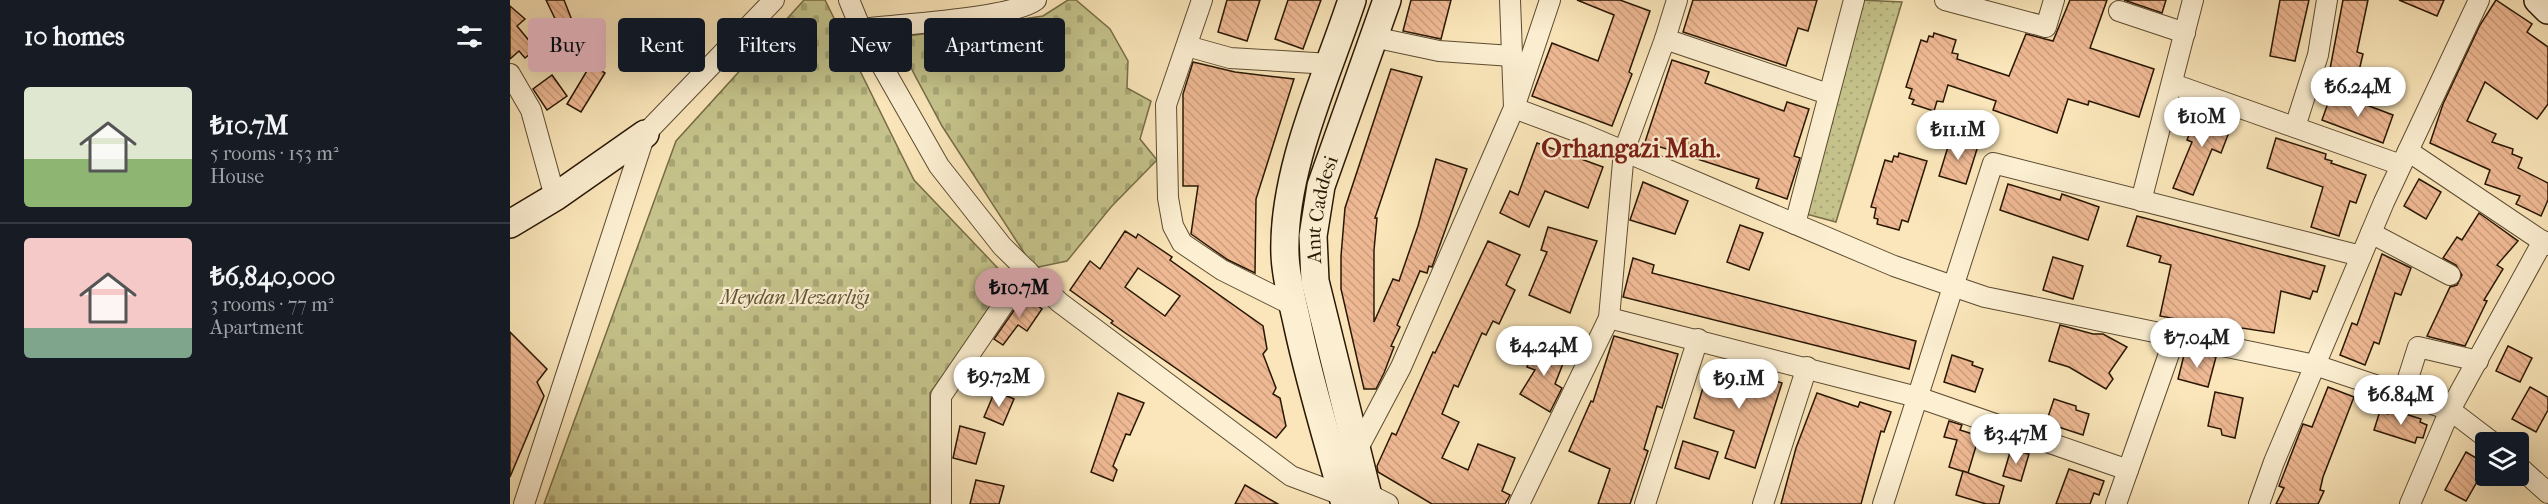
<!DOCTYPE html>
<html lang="en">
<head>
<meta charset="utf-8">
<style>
  body { margin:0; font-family:"IM FELL French Canon",serif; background:#20242c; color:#f1f3f6; height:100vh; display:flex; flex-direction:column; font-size:22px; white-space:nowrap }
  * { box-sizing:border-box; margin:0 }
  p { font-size:20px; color:#9ea1a6 }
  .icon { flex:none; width:33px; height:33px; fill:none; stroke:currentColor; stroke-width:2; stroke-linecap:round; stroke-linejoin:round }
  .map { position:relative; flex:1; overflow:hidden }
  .details { display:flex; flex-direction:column; background:#171b24; width:510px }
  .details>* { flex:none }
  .hud { position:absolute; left:18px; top:18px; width:570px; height:54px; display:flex; gap:12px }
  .tools { position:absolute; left:1965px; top:432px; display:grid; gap:12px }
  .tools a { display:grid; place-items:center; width:54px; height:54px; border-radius:6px; background:#171b24; box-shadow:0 6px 24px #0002; font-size:30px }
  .price { position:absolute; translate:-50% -51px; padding:0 14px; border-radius:21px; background:#fff; color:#222; font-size:20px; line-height:39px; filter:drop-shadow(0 2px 3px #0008) }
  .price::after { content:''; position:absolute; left:50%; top:36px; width:18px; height:14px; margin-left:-9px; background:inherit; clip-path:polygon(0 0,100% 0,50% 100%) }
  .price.current { background:#c59692; color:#111 }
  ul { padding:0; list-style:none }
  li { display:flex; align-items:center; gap:18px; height:150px; padding:0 24px }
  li+li { border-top:2px solid #363941 }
  li span { display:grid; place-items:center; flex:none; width:168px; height:120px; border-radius:6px; color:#555 }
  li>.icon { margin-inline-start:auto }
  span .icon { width:72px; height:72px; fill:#fffc; stroke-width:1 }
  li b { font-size:26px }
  h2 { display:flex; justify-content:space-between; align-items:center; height:72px; padding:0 24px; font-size:26px }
  .tag { padding:0 21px; border-radius:6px; background:#171b24; box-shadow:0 6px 24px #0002; font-size:21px; line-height:54px }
  .tag.current { background:#c59692; color:#111 }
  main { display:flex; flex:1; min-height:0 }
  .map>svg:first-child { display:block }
  .cemetery { fill:url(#cemetery-stones); stroke:#776d47; stroke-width:1.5 }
  .park { fill:url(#park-dots); stroke:#776d47; stroke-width:1.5 }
  .building { fill:url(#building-back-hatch); stroke:#291703; stroke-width:1.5; fill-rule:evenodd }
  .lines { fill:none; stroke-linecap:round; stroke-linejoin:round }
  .street-casing { stroke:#5d4b31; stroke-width:22 }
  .secondary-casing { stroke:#291703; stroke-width:30 }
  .street { stroke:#fcefd2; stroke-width:20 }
  .secondary { stroke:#fcefd2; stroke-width:27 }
  .labels { text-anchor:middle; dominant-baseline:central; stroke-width:4.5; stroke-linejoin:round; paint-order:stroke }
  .street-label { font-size:20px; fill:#291703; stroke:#fcefd2 }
  .park-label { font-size:20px; font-style:italic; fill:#605333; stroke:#fcefd2 }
  .district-label { font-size:26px; font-weight:bold; fill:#7a1f14; stroke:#fcefd2 }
</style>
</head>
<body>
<main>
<section class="details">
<h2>10 homes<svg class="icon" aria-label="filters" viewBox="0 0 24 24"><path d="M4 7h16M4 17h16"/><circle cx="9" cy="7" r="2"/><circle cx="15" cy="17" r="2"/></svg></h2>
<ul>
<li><span style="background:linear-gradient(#dfe7d0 60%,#8fb573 0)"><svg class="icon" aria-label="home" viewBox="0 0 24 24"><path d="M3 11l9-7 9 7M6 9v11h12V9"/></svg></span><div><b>₺10.7M</b><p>5 rooms · 153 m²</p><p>House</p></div></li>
<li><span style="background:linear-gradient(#f6c9c9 75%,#7fa58c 0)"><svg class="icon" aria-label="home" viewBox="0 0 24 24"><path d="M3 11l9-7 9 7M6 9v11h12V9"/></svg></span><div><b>₺6,840,000</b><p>3 rooms · 77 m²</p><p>Apartment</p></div></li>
</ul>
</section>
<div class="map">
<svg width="2038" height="504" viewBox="0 0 2038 504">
  <defs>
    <pattern id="cemetery-stones" width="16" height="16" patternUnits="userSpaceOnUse" patternTransform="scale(1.5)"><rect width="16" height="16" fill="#c5c38b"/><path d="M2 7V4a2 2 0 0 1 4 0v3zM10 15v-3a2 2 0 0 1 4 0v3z" fill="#a9a776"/></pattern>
    <pattern id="park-dots" width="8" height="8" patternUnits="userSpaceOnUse" patternTransform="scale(1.5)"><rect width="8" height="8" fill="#c5c38b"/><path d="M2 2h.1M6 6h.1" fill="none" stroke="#a9a776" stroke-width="1.8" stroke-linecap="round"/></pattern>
    <pattern id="building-back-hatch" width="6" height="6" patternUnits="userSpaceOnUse" patternTransform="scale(1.5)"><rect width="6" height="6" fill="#efb994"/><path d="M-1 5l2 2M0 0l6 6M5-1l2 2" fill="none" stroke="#cd9e7e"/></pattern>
  </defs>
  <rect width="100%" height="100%" fill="#fae6ba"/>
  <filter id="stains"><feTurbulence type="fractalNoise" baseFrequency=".00333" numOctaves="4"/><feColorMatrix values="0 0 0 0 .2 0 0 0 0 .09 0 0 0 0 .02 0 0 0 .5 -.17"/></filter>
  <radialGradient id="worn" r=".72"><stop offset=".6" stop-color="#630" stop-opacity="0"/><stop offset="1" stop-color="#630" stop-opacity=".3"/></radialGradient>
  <!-- cemetery -->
  <g class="cemetery">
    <polygon points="294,0 315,0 404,180 501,282 420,393 420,504 34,504 166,141"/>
    <polygon points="558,0 566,0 600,29 618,61 617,88 641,101 630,139 647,160 601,207 557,261 524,268 432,126 385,38 533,16"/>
  </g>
  <!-- park -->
  <polygon class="park" points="1350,0 1392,2 1326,222 1296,214"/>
  <!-- building -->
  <g class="building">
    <polygon points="36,0 54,0 63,23 51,31"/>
    <polygon points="717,0 750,0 737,41 708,32"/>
    <polygon points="778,0 811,0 793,49 765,39"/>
    <polygon points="901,0 941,0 931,39 893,31"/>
    <polygon points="1067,0 1110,0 1140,11 1119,72 1122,74 1102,126 1022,96 1042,43 1088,61 1104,15"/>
    <polygon points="1183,0 1307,0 1298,31 1288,28 1276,66 1173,32"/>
    <polygon points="1560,0 1597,0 1580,48 1644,69 1629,117 1579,101 1578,105 1558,99 1547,133 1483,110 1486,101 1438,85 1433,102 1427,101 1424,111 1402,104 1404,100 1399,98 1402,89 1396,87 1411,40 1417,42 1419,36 1423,37 1424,33 1446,40 1442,53 1448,54 1447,59 1499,76 1516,34 1543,41"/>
    <polygon points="1614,0 1656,0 1652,13"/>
    <polygon points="1770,0 1799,0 1785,61 1760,56"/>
    <polygon points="1833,0 1858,0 1847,52 1853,54 1848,75 1820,69"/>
    <polygon points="1889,0 1934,0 1927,16"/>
    <polygon points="1986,0 2022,24 2017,32 2038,47 2038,104 2027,119 1975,82 1957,121 1986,134 1982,142 2003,149 2002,154 2012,158 2008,168 2038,183 2038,200 2031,216 2006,204 2010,196 1975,184 1980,170 1920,143 1933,104 1970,25"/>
    <polygon points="0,6 15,19 7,26 26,49 15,58 9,51 0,59"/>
    <polygon points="1162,60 1199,72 1195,83 1274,111 1277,102 1299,109 1284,156 1290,158 1277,199 1246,188 1249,179 1135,142"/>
    <polygon points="683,62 725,72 784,79 746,199 745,273 718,260 681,234 688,186 673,186 673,94"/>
    <polygon points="81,64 95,73 71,112 57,104"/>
    <polygon points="881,69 912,77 865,218 867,218 864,250 864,322 883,279 889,281 908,226 926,159 957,169 922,267 919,266 917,273 910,271 887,325 890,327 881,346 884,347 874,373 866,389 854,389 831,289 831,256 835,208"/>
    <polygon points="42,75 57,96 37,110 23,89"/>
    <polygon points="1822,92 1883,115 1873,143 1812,120"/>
    <polygon points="1689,109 1723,122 1711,153 1702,149 1683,195 1663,188 1682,142 1677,140"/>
    <polygon points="1441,137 1468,146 1456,184 1429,176"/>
    <polygon points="1766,138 1816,154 1815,159 1822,161 1821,163 1856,175 1846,203 1840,201 1829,236 1801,227 1813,187 1757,168"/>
    <polygon points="1027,143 1093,167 1078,208 1035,191 1019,227 990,213 1000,191 1008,195"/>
    <polygon points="1389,153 1417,161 1398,222 1392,220 1389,230 1367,224 1368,219 1364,218 1366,208 1361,207 1375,160 1382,162 1384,156 1388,157"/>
    <polygon points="1909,179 1931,192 1916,219 1894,206"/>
    <polygon points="1133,182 1178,201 1165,234 1120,220"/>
    <polygon points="1498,184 1550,200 1552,194 1589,207 1578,240 1490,210"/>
    <polygon points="1969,213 2008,241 1987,265 1993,269 1974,300 1977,301 1955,346 1920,337 1917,336 1940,287 1947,285 1952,275 1946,265 1933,258 1947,237 1952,240"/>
    <polygon points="1627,216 1815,266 1807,292 1803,291 1800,299 1771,291 1764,333 1732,328 1731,331 1650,316 1661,265 1649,262 1651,256 1617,246"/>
    <polygon points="1230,225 1253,233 1239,270 1217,262"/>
    <polygon points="1038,227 1087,241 1060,313 1019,295 1037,252 1031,250"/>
    <path d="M615 231 626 238 628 234 662 257 660 260 753 326 757 349 753 354 766 388 763 394 770 398 776 426 766 438 601 323 603 321 560 290 580 261 590 269ZM628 268 670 296 655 316 615 287Z"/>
    <polygon points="978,241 1010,255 996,285 1005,290 989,324 983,321 976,335 972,333 948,387 944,385 932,414 949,422 932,458 958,470 968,444 1005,458 992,491 1000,495 995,504 922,504 868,472 867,466 882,433 886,435 923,352 925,353"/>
    <polygon points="1872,254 1901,268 1891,295 1885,293 1869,344 1864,342 1855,365 1830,355 1842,323 1847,325"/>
    <polygon points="1543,257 1573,266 1563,299 1533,290"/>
    <polygon points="1123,258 1144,265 1142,273 1406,341 1399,369 1113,297"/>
    <polygon points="514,296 532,309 517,331 508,325 493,345 484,339"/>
    <polygon points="1550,325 1583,334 1593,334 1617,347 1599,373 1603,379 1596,389 1559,367 1539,361"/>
    <polygon points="0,332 37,369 27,382 34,396 0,477"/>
    <polygon points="1104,336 1168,354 1152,408 1147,406 1134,449 1138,451 1120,504 1088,504 1100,469 1059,451 1081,401 1083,402"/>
    <polygon points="1025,344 1056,356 1045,384 1052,388 1040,412 1010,394 1025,370 1017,367"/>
    <polygon points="1998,346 2022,358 2010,382 1986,371"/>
    <polygon points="1675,351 1706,357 1698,387 1668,379"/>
    <polygon points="1442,355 1463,362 1462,365 1473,369 1465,392 1434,382"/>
    <polygon points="1200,364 1241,378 1242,374 1272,383 1245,468 1215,458 1224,431 1184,418"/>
    <polygon points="1818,387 1844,397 1813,477 1810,490 1814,491 1808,504 1766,504 1774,488 1769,486 1793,424 1802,427"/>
    <polygon points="2020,387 2038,397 2038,410 2026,432 2002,419"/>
    <polygon points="485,391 504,399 493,425 474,417"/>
    <polygon points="1705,392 1733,398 1725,438 1712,435 1711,429 1698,426"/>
    <polygon points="608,393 634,403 620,435 616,434 603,466 607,470 603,481 581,472"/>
    <polygon points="1307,393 1348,407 1350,402 1381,412 1374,432 1371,431 1351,504 1271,504 1286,448"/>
    <polygon points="1544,399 1566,406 1566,410 1579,414 1573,435 1536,423"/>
    <polygon points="1880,409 1911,419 1910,422 1917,425 1913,438 1907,437 1905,443 1864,430 1870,411 1878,414"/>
    <polygon points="1439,421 1452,425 1450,430 1469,436 1458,473 1439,467 1447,440 1434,437"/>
    <polygon points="450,426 475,433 466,464 443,458"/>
    <polygon points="1173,441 1208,452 1199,479 1165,468"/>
    <polygon points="1501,449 1519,454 1511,481 1493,476"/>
    <polygon points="1956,452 1976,464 1976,466 1956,501 1935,490"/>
    <polygon points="1559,469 1594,481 1589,495 1584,493 1580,504 1546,504"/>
    <polygon points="1453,471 1494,486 1489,504 1476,504 1446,495"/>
    <polygon points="466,480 494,486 489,504 460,504"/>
    <polygon points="735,485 768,504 725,504"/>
  </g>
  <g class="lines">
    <!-- street casing -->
    <g class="street-casing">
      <g id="street">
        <polyline points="339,0 351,29 429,166 492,246 549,302 781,476 832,495 858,494 878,504"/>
        <polyline points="692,0 656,105 658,198 663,226 672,243 712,270 784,306"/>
        <polyline points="1040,0 1004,108 1071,133 1384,266 1475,297 1805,365 1940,410 1982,442"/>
        <polyline points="1167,0 1155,39 1318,94"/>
        <polyline points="1435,0 1536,27 1544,0"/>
        <polyline points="1609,11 1675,33"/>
        <path d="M351 29C388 24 501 19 526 0"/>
        <polyline points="863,37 929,51 1002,56"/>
        <polyline points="677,46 720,58 821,64"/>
        <polyline points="0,74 21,110 45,197"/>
        <polyline points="1663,84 1891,165"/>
        <polyline points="1785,127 1808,55 1817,0"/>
        <polyline points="1898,151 2038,245"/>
        <polyline points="1631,201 1683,0"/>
        <polyline points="1285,224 1344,0"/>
        <polyline points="1861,233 1940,275"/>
        <polyline points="1099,318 1407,397 1618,470 1666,334"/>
        <polyline points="1893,394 1908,347 1968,361"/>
        <polyline points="847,450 891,367 1004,108 1000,0"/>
        <polyline points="2008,466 2038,493"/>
        <polyline points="14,504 135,134 264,0"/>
        <polyline points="431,504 431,396 517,270"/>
        <polyline points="1009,504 1099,318 1114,151 1155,39"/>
        <polyline points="1135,504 1188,339"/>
        <polyline points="1253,504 1297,367"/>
        <polyline points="1373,504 1483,163 1851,256"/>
        <polyline points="1606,504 1618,470"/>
        <polyline points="1749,504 1764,462 1874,202 1969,0"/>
        <polyline points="1900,504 1940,410 2033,241"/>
      </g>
    </g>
    <!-- secondary casing -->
    <g class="secondary-casing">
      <g id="secondary">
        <polyline points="2028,0 2038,10"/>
        <polyline points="0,224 45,197 135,134"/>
        <path d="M835 504C819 445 801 387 788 327 783 303 776 280 775 255 772 171 816 79 842 0"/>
        <path id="s1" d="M860 504 805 281 803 236 811 186 877 0"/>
      </g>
    </g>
    <!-- street -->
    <use href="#street" class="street"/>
    <!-- secondary -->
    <use href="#secondary" class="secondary"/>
  </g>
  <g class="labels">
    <!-- street labels -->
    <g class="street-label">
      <text stroke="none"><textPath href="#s1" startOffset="302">Anıt Caddesi</textPath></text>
    </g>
    <!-- park labels -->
    <g class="park-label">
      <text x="285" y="297">Meydan Mezarlığı</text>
    </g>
    <!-- district labels -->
    <g class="district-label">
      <text x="1121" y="148">Orhangazi Mah.</text>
    </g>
  </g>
  <rect width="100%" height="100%" filter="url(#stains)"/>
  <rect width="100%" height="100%" fill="url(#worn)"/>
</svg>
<div class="tools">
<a><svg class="icon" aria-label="layers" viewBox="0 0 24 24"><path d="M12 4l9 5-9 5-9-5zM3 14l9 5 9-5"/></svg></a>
</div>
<b class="price" style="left:1848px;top:118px">₺6.24M</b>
<b class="price" style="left:1692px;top:148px">₺10M</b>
<b class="price" style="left:1448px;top:161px">₺11.1M</b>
<b class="price current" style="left:509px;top:319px">₺10.7M</b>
<b class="price" style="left:1687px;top:369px">₺7.04M</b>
<b class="price" style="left:1034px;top:377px">₺4.24M</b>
<b class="price" style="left:489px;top:408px">₺9.72M</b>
<b class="price" style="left:1229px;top:410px">₺9.1M</b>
<b class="price" style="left:1891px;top:426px">₺6.84M</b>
<b class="price" style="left:1506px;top:465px">₺3.47M</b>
<div class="hud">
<a class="tag current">Buy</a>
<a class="tag">Rent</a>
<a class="tag">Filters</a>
<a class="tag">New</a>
<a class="tag">Apartment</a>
</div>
</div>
</main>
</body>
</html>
